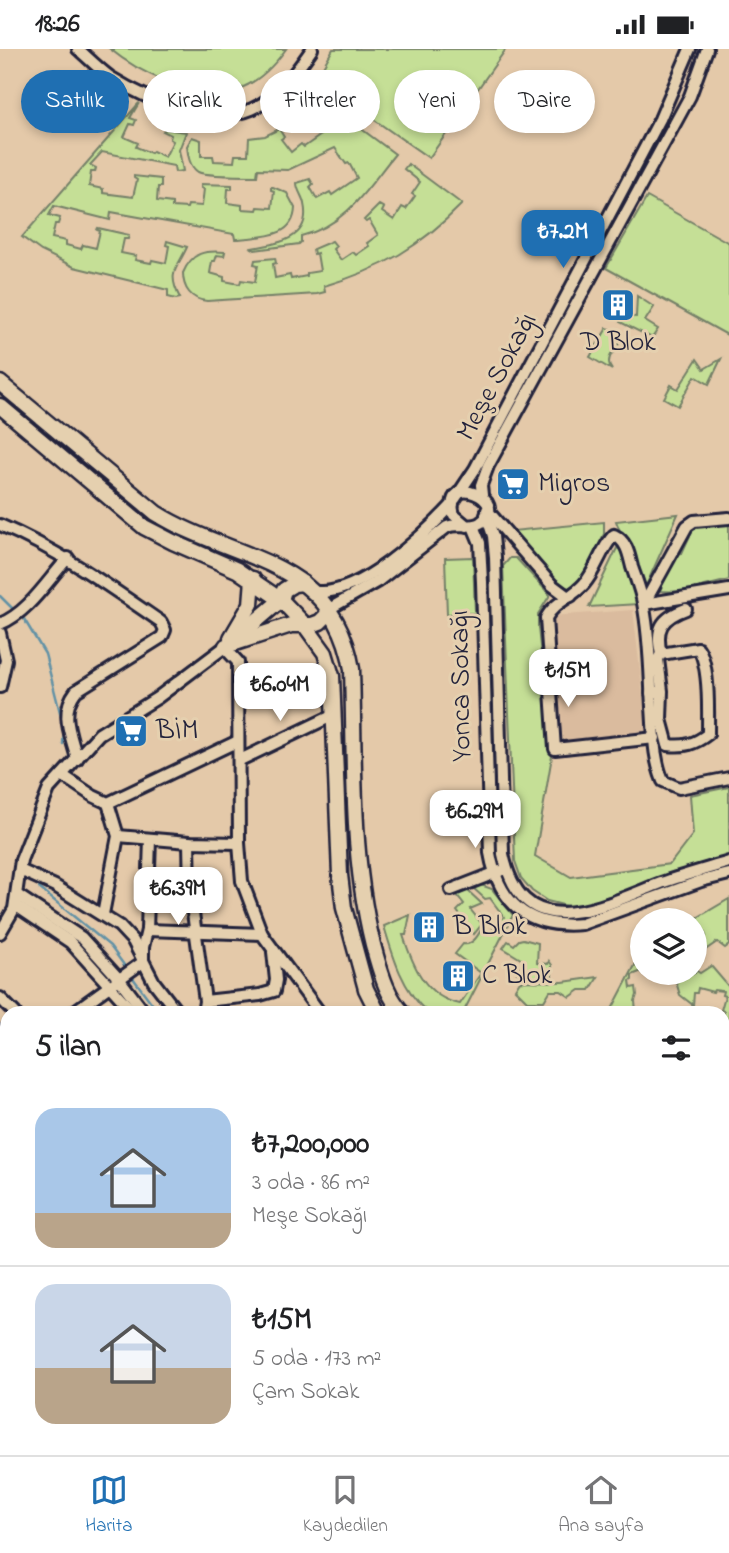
<!DOCTYPE html>
<html lang="tr">
<head>
<meta charset="utf-8">
<style>
  body { margin:0; font-family:"Indie Flower",sans-serif; background:#f6f6f6; color:#202124; height:100vh; display:flex; flex-direction:column; font-size:26px; white-space:nowrap }
  * { box-sizing:border-box; margin:0 }
  p { font-size:23px; color:#757577 }
  .icon { flex:none; width:38px; height:38px; fill:none; stroke:currentColor; stroke-width:2; stroke-linecap:round; stroke-linejoin:round }
  .map { position:relative; flex:1; overflow:hidden }
  .side { position:absolute; left:0px; top:957px; width:730px; height:450px; display:flex; flex-direction:column; background:#fff; border-radius:21px 21px 0 0; box-shadow:0 4px 10px #0003 }
  .side>* { flex:none }
  .banner { position:absolute; left:21px; top:21px; width:688px; height:63px; display:flex; gap:14px }
  .controls { position:absolute; left:630px; top:859px; display:grid; gap:14px }
  .controls a { display:grid; place-items:center; width:77px; height:77px; border-radius:50%; background:#fff; box-shadow:0 4px 10px #0003; font-size:35px }
  .price { position:absolute; translate:-50% -60px; padding:0 16px; border-radius:14px; background:#fff; color:#222; font-size:23px; line-height:46px; filter:drop-shadow(0 2px 4px #0008) }
  .price::after { content:''; position:absolute; left:50%; top:42px; width:21px; height:16px; margin-left:-10px; background:inherit; clip-path:polygon(0 0,100% 0,50% 100%) }
  .price.current { background:#1f6fb2; color:#fff }
  ul { padding:0; list-style:none }
  li { display:flex; align-items:center; gap:21px; height:175px; padding:0 35px }
  li+li { border-top:2px solid #e0e0e0 }
  li span { display:grid; place-items:center; flex:none; width:196px; height:140px; border-radius:21px; color:#555 }
  li>.icon { margin-inline-start:auto }
  span .icon { width:84px; height:84px; fill:#fffc; stroke-width:1 }
  li b { font-size:30px }
  h2 { display:flex; justify-content:space-between; align-items:center; height:84px; padding:0 35px; font-size:30px }
  .pill { padding:0 24px; border-radius:32px; background:#fff; box-shadow:0 4px 10px #0003; font-size:24px; line-height:63px }
  .pill.current { background:#1f6fb2; color:#fff }
  .status { display:flex; justify-content:space-between; align-items:center; height:49px; padding:0 35px; background:#fff; direction:ltr }
  .status svg { height:19px; fill:currentColor }
  .dock { display:flex; justify-content:space-around; align-items:center; height:98px; border-top:2px solid #e0e0e0; background:#fff; font-size:19px; color:#757577 }
  .dock a { display:grid; justify-items:center; gap:4px }
  .dock .current { color:#1f6fb2 }
  .map>svg:first-child { display:block }
  .built { fill:#dabb9e }
  .green { fill:#c5df96; stroke:#748068; stroke-width:2 }
  .lines { fill:none; stroke-linecap:round; stroke-linejoin:round }
  .stream { stroke:#6392a6; stroke-width:2.5 }
  .minor-casing { stroke:#22223b; stroke-width:16 }
  .major-casing { stroke:#22223b; stroke-width:19 }
  .minor { stroke:#e5d0af; stroke-width:10 }
  .major { stroke:#e5d0af; stroke-width:14 }
  .labels { text-anchor:middle; dominant-baseline:central; stroke-width:6; stroke-linejoin:round; paint-order:stroke }
  .poi-label { font-size:28px; fill:#22223b; stroke:#e5d0af; text-anchor:start }
  .street-label { font-size:28px; fill:#22223b; stroke:#e5d0af }
</style>
</head>
<body>
<div class="status"><b>18:26</b><svg viewBox="0 0 49 12"><path d="M0 12V9h3v3zM5 12V6h3v6zM10 12V3h3v9zM15 12V0h3v12zM26 1h20v11H26zM47 4h2v5h-2z"/></svg></div>
<div class="map">
<svg width="729" height="1406" viewBox="0 0 729 1406">
  <rect width="100%" height="100%" fill="#e4c9a9"/>
  <filter id="ink" filterUnits="userSpaceOnUse"><feTurbulence type="fractalNoise" baseFrequency=".0143" numOctaves="2"/><feDisplacementMap in="SourceGraphic" scale="14" xChannelSelector="R" yChannelSelector="G"/><feConvolveMatrix kernelMatrix="1 2 1 2 8 2 1 2 1" color-interpolation-filters="sRGB"/></filter>
  <g filter="url(#ink)">
    <!-- built -->
    <polygon class="built" points="633,561 647,683 563,693 551,567"/>
    <!-- green -->
    <g class="green">
      <path d="M110 0H286C252 47 218 54 165 32 145 24 127 14 110 0Z"/>
      <polygon points="333,0 506,0 429,109 316,30"/>
      <path d="M313 44 395 105C369 136 347 177 301 187V193L299 195 255 201 252 199C277 195 312 190 304 155 303 147 297 142 297 134L310 130 313 135 310 138 317 150 330 143 332 146 357 129 349 114 346 115 335 99 288 121 258 120 257 127C245 127 206 127 198 123 189 117 188 106 187 97L192 88 201 91V107H213L214 112 234 113 235 106H248L249 89 265 87 279 80 284 88 281 90 291 103 301 95 304 98 321 86 317 81 327 72 317 58 314 61 311 58 305 63 299 59 300 56Z"/>
      <path d="M139 54 130 69 136 71 134 76 130 75 124 88 138 94 136 98 151 104 153 102 165 108 173 92 170 90 171 86 163 82 165 80 186 83 179 101 183 122 175 123 174 117 102 103 90 116 96 119 95 123H91L89 137 103 140V144L133 148 137 131 134 129V127L161 130V138H158L157 152 172 154V158L187 159 188 156 202 157 204 140 201 139V135L232 136V140H228L227 154 242 156V160L257 161 258 158 272 159 274 142 271 141V138H273L287 144 295 159C294 189 262 187 239 190H235L234 185 111 163 110 171 54 157 49 166 60 169 58 175H55L52 189 66 192V196L81 200 83 196 96 199 100 182 97 181 98 179 129 186 128 190H124L121 204 136 207 135 211 151 214 152 211 166 214 169 197 166 196 167 192 187 198C178 219 166 223 180 249L176 250 168 248V241L74 218 41 202 22 188Z"/>
      <path d="M408 115 462 155C420 198 382 220 324 237L325 243 317 245 207 252C191 251 183 239 183 224 192 203 205 201 225 203L224 207 217 206 215 212H212L210 224 224 228V232L240 235 241 231 255 233 258 216 254 215 255 211 275 209 276 214 273 215 275 229 290 226 291 230 307 227V224L320 222 317 204 314 205 313 200 332 192 336 197 333 200 341 211 353 203 356 206 369 197 367 194 378 186 369 171 366 173 364 171 379 156 384 159 382 163 394 171 402 158 406 160 415 147 412 145 420 133 404 120Z"/>
      <polygon points="647,148 729,194 729,287 606,219"/>
      <polygon points="637,247 654,258 645,272 658,280 652,289 620,273 621,267 636,268"/>
      <path d="M607 279 616 282 619 301 612 304C608 311 608 315 612 321L590 308Z"/>
      <polygon points="697,310 704,320 721,310 709,335 695,327 678,357 664,349 671,336 678,340"/>
      <polygon points="678,465 645,539 643,539 616,472"/>
      <polygon points="604,473 604,485 582,532 569,539 560,536 512,482"/>
      <polygon points="729,475 729,531 681,543 660,542 674,505 682,504 694,478"/>
      <polygon points="617,499 620,500 639,555 589,558"/>
      <polygon points="473,508 475,564 447,565 445,509"/>
      <polygon points="510,509 516,509 550,546 538,565 538,579 552,707 535,807 571,828 670,815 693,785 690,746 729,738 729,808 600,851 571,858 547,852 532,842 521,829 515,812 503,517"/>
      <path d="M478 835 492 840 513 866 463 964H428C403 942 393 908 384 877L410 866 406 886H403C413 917 425 948 460 955L481 924 455 905 463 895C473 897 479 885 483 877L489 884 504 868 490 849 485 850 472 838Z"/>
      <polygon points="467,841 482,855 470,860 482,875 474,885 457,862 464,855 457,846"/>
      <polygon points="729,850 729,896 725,899 717,893 695,908 695,894 706,887 697,869"/>
      <polygon points="523,890 538,894 537,914 548,915 549,912 552,916 552,930 525,929 517,924 524,912 503,899 508,892 514,896 519,891"/>
      <polygon points="642,903 642,922 632,926 632,931 630,932 631,939 636,938 637,946 635,952 636,963 610,964"/>
      <polygon points="711,917 729,938 729,978 723,987 724,962 721,961 725,947 722,946 723,942 714,941 713,943 698,939 697,944 694,944 693,956 680,946 676,933 680,929 679,924 695,924 695,921 700,924"/>
      <polygon points="598,928 590,941 580,941 570,948 561,942 550,942 544,952 527,952 515,940 520,932 563,933"/>
    </g>
    <g class="lines">
      <!-- stream -->
      <g class="stream">
        <polyline points="0,547 13,560"/>
        <polyline points="24,570 45,605 62,671"/>
        <polyline points="63,695 64,678"/>
        <polyline points="39,839 110,897 124,916"/>
        <polyline points="133,929 159,964"/>
        <polyline points="723,1233 729,1237"/>
      </g>
      <!-- minor casing -->
      <g class="minor-casing">
        <g id="minor">
          <path d="M78 0C88 9 99 20 110 28 147 51 210 78 252 60 279 48 296 23 312 0"/>
          <polyline points="482,446 481,436 488,417 690,47 707,0"/>
          <polyline points="455,450 475,420 660,70 690,0"/>
          <polyline points="487,461 552,536 568,548 571,547"/>
          <path d="M486 466 493 487 495 508 503 805C523 900 602 857 661 834 684 826 706 820 729 813"/>
          <path d="M0 476C59 501 109 537 161 573L165 581 162 588 76 642C59 664 71 685 77 710"/>
          <path d="M473 477 480 494 482 533 490 804C499 856 530 880 582 875L701 832 729 825"/>
          <path d="M312 542C355 552 425 485 453 455"/>
          <polyline points="644,555 687,477 694,472 729,469"/>
          <polyline points="644,555 729,541"/>
          <path d="M329 560 378 532 447 478C458 473 470 480 480 474 514 451 441 421 454 466L467 477"/>
          <path d="M0 575C29 563 47 532 68 509"/>
          <polyline points="0,584 6,611 0,638"/>
          <polyline points="224,598 238,613 239,794 242,832 262,885"/>
          <path d="M661 605C655 580 661 569 686 560"/>
          <path d="M651 644 662 642 661 670 668 696C685 698 695 695 708 685 708 664 710 616 698 599L661 605 658 610 662 642"/>
          <path d="M655 689 555 700 546 569C554 553 573 548 584 535 596 522 600 501 614 486 627 492 629 506 632 518 636 530 641 542 643 554 650 588 650 624 652 658 654 683 653 708 663 732L679 739 729 729"/>
          <polyline points="240,711 334,666"/>
          <polyline points="62,726 93,747 108,754 238,692"/>
          <polyline points="118,787 189,793 239,794"/>
          <polyline points="189,793 190,842 205,952 203,964"/>
          <polyline points="20,821 55,837 119,877 133,892 154,933 178,964"/>
          <polyline points="451,841 500,822"/>
          <polyline points="17,846 82,889 120,931 145,964"/>
          <polyline points="15,856 70,893 134,964"/>
          <polyline points="103,865 118,787 108,754"/>
          <polyline points="147,881 262,885 320,964"/>
          <polyline points="0,884 14,860 21,811 49,740 99,685 157,649 226,597"/>
          <polyline points="0,949 15,964"/>
          <polyline points="205,952 260,946 274,942 276,931 273,903"/>
          <polyline points="72,964 143,913 143,898 147,881 150,790"/>
          <polyline points="0,987 7,979"/>
          <polyline points="0,1048 7,1057"/>
          <polyline points="0,1137 7,1133"/>
          <polyline points="0,1186 7,1195"/>
          <polyline points="0,1258 7,1254"/>
          <polyline points="723,1288 729,1293"/>
          <polyline points="0,1335 7,1331"/>
          <polyline points="723,1358 729,1363"/>
          <polyline points="287,1400 296,1406"/>
          <polyline points="404,1400 413,1406"/>
          <polyline points="519,1400 529,1406"/>
          <polyline points="695,1400 701,1406"/>
          <polyline points="33,1406 34,1400"/>
          <polyline points="88,1406 89,1400"/>
          <polyline points="138,1406 140,1400"/>
          <polyline points="194,1406 192,1405 195,1400"/>
          <polyline points="314,1406 318,1400"/>
          <polyline points="395,1406 399,1400"/>
          <polyline points="493,1406 496,1400"/>
          <polyline points="566,1406 591,1400"/>
        </g>
      </g>
      <!-- major casing -->
      <g class="major-casing">
        <g id="major">
          <path d="M0 334 156 464C234 513 333 507 352 620 355 716 350 814 376 907 382 928 388 948 403 964"/>
          <polyline points="0,357 144,478 173,493 237,521 281,551 304,575 325,604 332,627 340,826 344,859 366,940 378,964"/>
          <polyline points="231,589 251,555 253,530"/>
          <polyline points="234,591 281,551 284,541 294,535 303,534"/>
          <polyline points="226,597 291,576 312,576 320,573 326,567 329,560"/>
          <polyline points="723,1117 729,1122"/>
          <polyline points="723,1140 729,1145"/>
        </g>
      </g>
      <!-- minor -->
      <use href="#minor" class="minor"/>
      <!-- major -->
      <use href="#major" class="major"/>
    </g>
  </g>
  <!-- icons -->
  <defs>
    <g id="building-square" transform="scale(1.75)"><rect x="-9" y="-9" width="18" height="18" rx="4" fill="#1f6fb2" stroke="#e5d0af"/><path d="M-4-6H4V6H1V3H-1V6H-4ZM-2.5-4.3h1.7v1.8h-1.7ZM.8-4.3h1.7v1.8H.8ZM-2.5-1h1.7V.8h-1.7ZM.8-1h1.7V.8H.8Z" fill="#fff"/></g>
    <g id="supermarket-square" transform="scale(1.75)"><rect x="-9" y="-9" width="18" height="18" rx="4" fill="#1f6fb2" stroke="#e5d0af"/><path d="M-6-5.5h2.5l.6 2H6L4.5 2H-2.5L-4.4-4H-6ZM-1.5 3.2a1.3 1.3 0 1 0 .1 0ZM3 3.2a1.3 1.3 0 1 0 .1 0Z" fill="#fff"/></g>
  </defs>
  <g fill-rule="evenodd">
    <use href="#building-square" x="618" y="256"/>
    <use href="#supermarket-square" x="513" y="435"/>
    <use href="#supermarket-square" x="131" y="682"/>
    <use href="#building-square" x="429" y="878"/>
    <use href="#building-square" x="458" y="927"/>
  </g>
  <g class="labels">
    <!-- poi labels -->
    <g class="poi-label">
      <text x="618" y="294" text-anchor="middle">D Blok</text>
      <text x="538" y="435">Migros</text>
      <text x="156" y="682">BİM</text>
      <text x="453" y="878">B Blok</text>
      <text x="482" y="927">C Blok</text>
    </g>
    <!-- street labels -->
    <g class="street-label">
      <text transform="translate(498 328) rotate(-62)">Meşe Sokağı</text>
      <text transform="translate(462 637) rotate(-91)">Yonca Sokağı</text>
    </g>
  </g>
</svg>
<div class="controls">
<a><svg class="icon" aria-label="layers" viewBox="0 0 24 24"><path d="M12 4l9 5-9 5-9-5zM3 14l9 5 9-5"/></svg></a>
</div>
<b class="price current" style="left:563px;top:221px">₺7.2M</b>
<b class="price" style="left:568px;top:660px">₺15M</b>
<b class="price" style="left:280px;top:674px">₺6.04M</b>
<b class="price" style="left:475px;top:801px">₺6.29M</b>
<b class="price" style="left:178px;top:878px">₺6.39M</b>
<div class="banner">
<a class="pill current">Satılık</a>
<a class="pill">Kiralık</a>
<a class="pill">Filtreler</a>
<a class="pill">Yeni</a>
<a class="pill">Daire</a>
</div>
<section class="side">
<h2>5 ilan<svg class="icon" aria-label="filters" viewBox="0 0 24 24"><path d="M4 7h16M4 17h16"/><circle cx="9" cy="7" r="2"/><circle cx="15" cy="17" r="2"/></svg></h2>
<ul>
<li><span style="background:linear-gradient(#a9c7e8 75%,#b9a48a 0)"><svg class="icon" aria-label="home" viewBox="0 0 24 24"><path d="M3 11l9-7 9 7M6 9v11h12V9"/></svg></span><div><b>₺7,200,000</b><p>3 oda · 86 m²</p><p>Meşe Sokağı</p></div></li>
<li><span style="background:linear-gradient(#c9d6e8 60%,#b9a48a 0)"><svg class="icon" aria-label="home" viewBox="0 0 24 24"><path d="M3 11l9-7 9 7M6 9v11h12V9"/></svg></span><div><b>₺15M</b><p>5 oda · 173 m²</p><p>Çam Sokak</p></div></li>
</ul>
</section>
</div>
<nav class="dock">
<a class="current"><svg class="icon" aria-label="map" viewBox="0 0 24 24"><path d="M3 6l6-2 6 2 6-2v14l-6 2-6-2-6 2zM9 4v14M15 6v14"/></svg>Harita</a>
<a><svg class="icon" aria-label="saved" viewBox="0 0 24 24"><path d="M7 4h10v16l-5-4-5 4z"/></svg>Kaydedilen</a>
<a><svg class="icon" aria-label="home" viewBox="0 0 24 24"><path d="M3 11l9-7 9 7M6 9v11h12V9"/></svg>Ana sayfa</a>
</nav>
</body>
</html>
